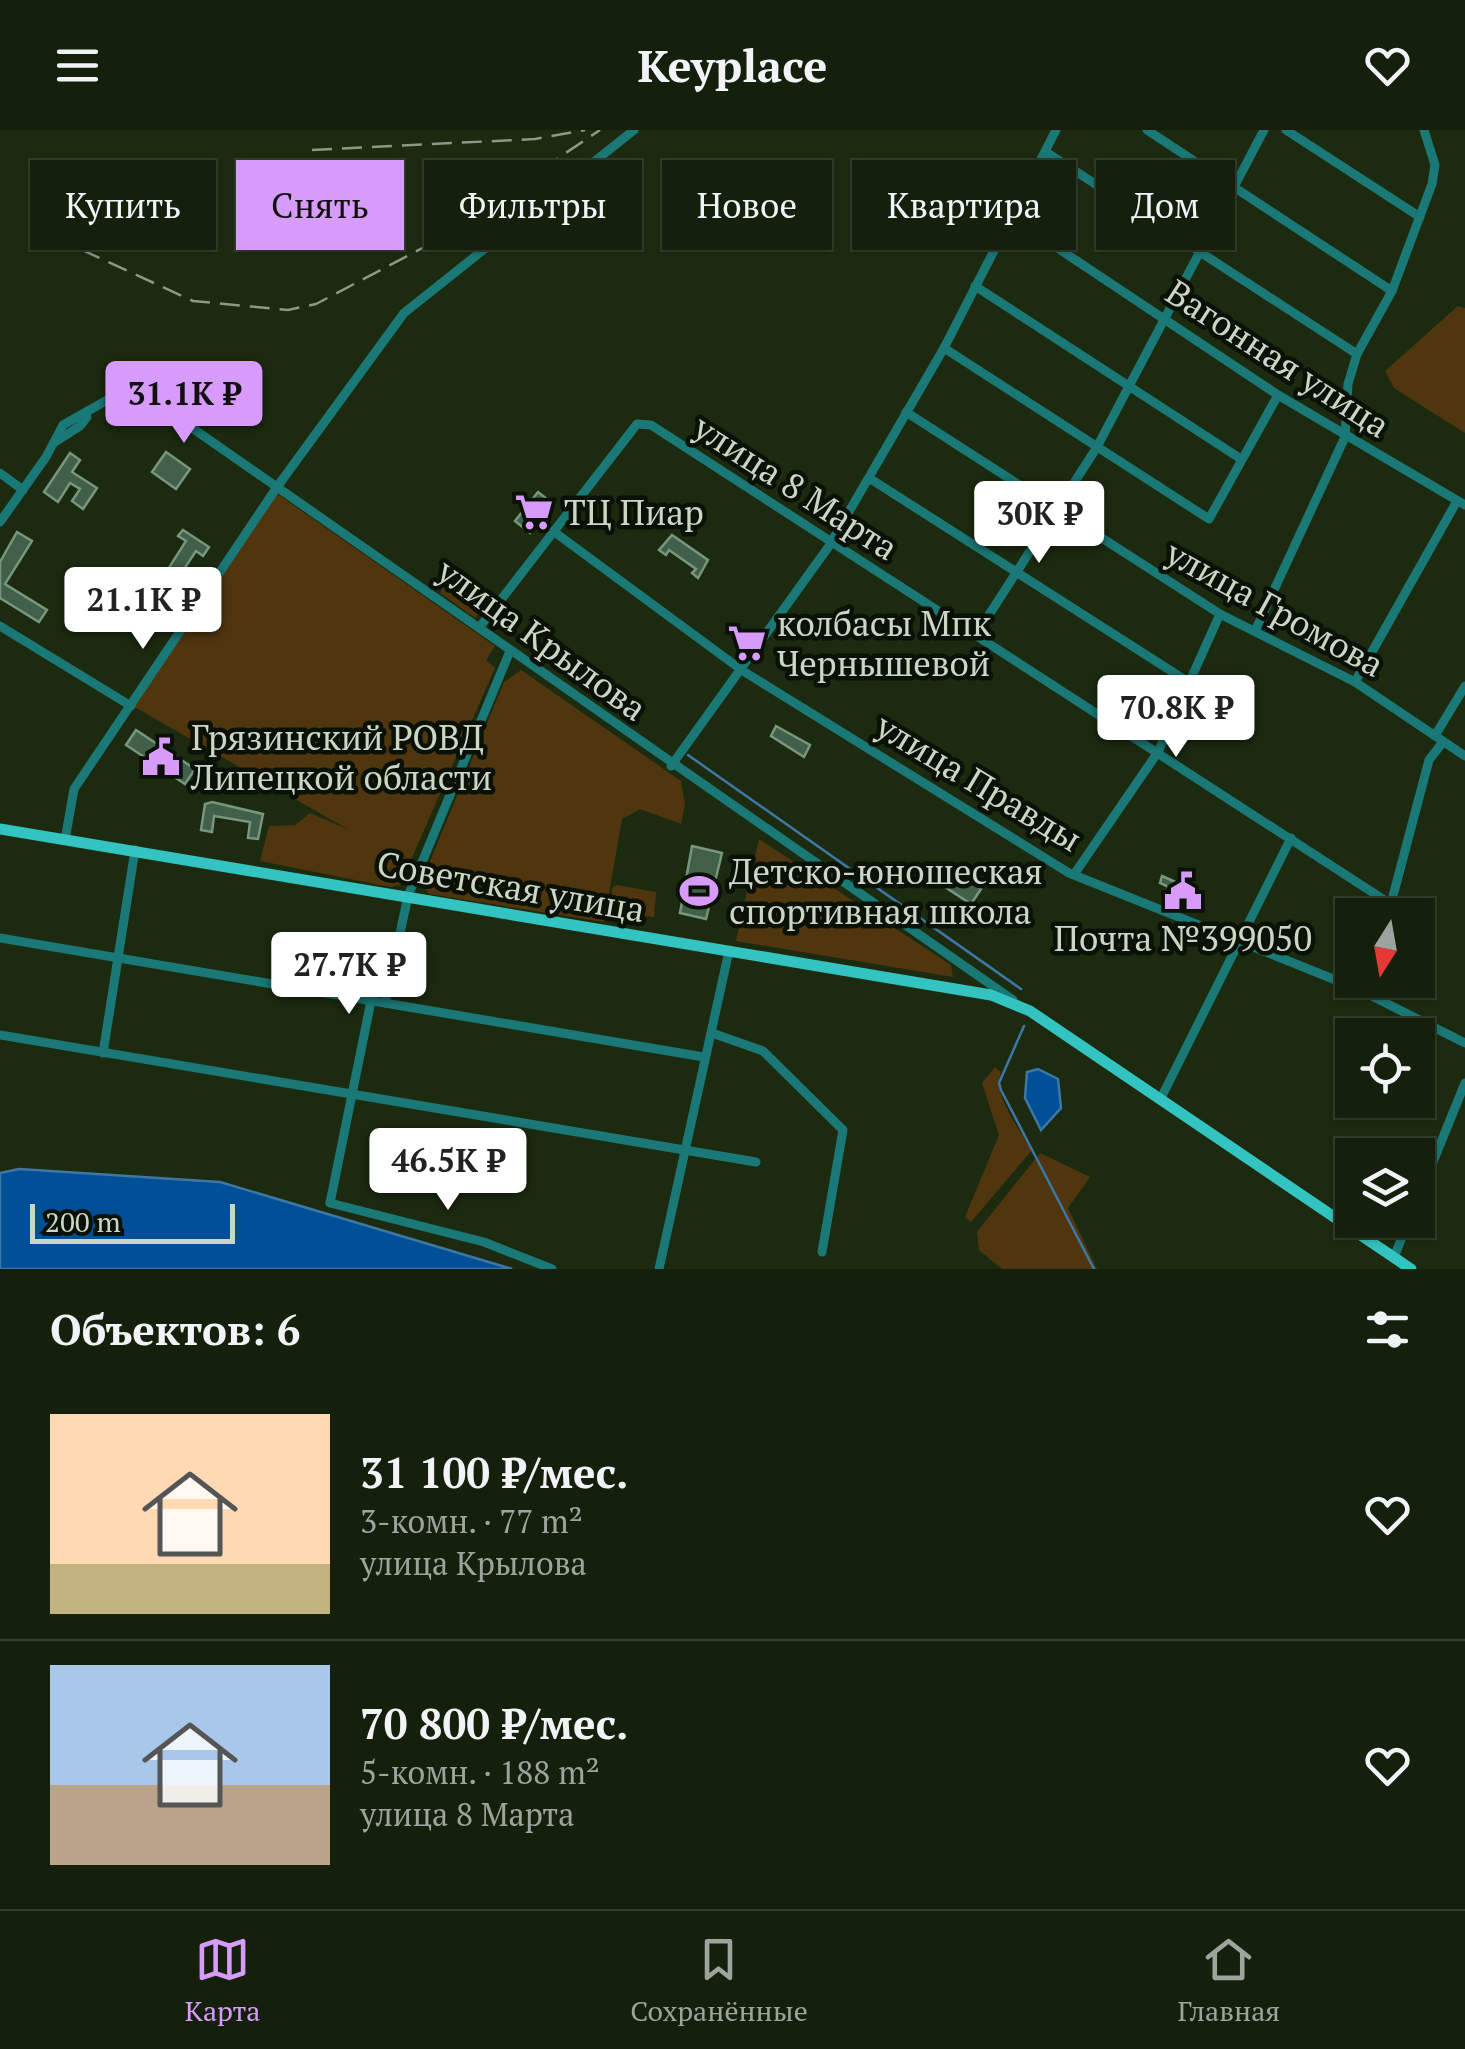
<!DOCTYPE html>
<html lang="ru">
<head>
<meta charset="utf-8">
<style>
  body { margin:0; font-family:"PT Serif",serif; background:#222d1a; color:#f1f3f6; height:100vh; display:flex; flex-direction:column; font-size:38px; white-space:nowrap }
  * { box-sizing:border-box; margin:0 }
  p { font-size:32px; color:#9da39d }
  .icon { flex:none; width:55px; height:55px; fill:none; stroke:currentColor; stroke-width:2; stroke-linecap:round; stroke-linejoin:round }
  .map { position:relative; height:1139px; overflow:hidden }
  .panel { display:flex; flex-direction:column; background:#15200c; flex:1 }
  .panel>* { flex:none }
  .hud { position:absolute; left:30px; top:30px; width:1405px; height:90px; display:flex; gap:20px }
  .needle { width:65px; rotate:191deg }
  .buttons { position:absolute; left:1335px; top:768px; display:grid; gap:20px }
  .buttons a { display:grid; place-items:center; width:100px; height:100px; border-radius:0px; background:#15200c; box-shadow:0 2px 8px #0004,0 0 0 2px #343e2d; font-size:50px }
  .scale { position:absolute; left:30px; bottom:25px; width:205px; box-sizing:border-box; padding-left:10px; border:5px solid #ccd6c5; border-top:0; font-size:28px; line-height:35px; white-space:nowrap; color:#ccd6c5; -webkit-text-stroke:8px #0b1106; paint-order:stroke }
  .price { position:absolute; translate:-50% -85px; padding:0 22px; border-radius:10px; background:#fff; color:#222; font-size:32px; line-height:65px; filter:drop-shadow(0 2px 5px #0008) }
  .price::after { content:''; position:absolute; left:50%; top:60px; width:30px; height:22px; margin-left:-15px; background:inherit; clip-path:polygon(0 0,100% 0,50% 100%) }
  .price.on { background:#d79bf9; color:#111 }
  ul { padding:0; list-style:none }
  li { display:flex; align-items:center; gap:30px; height:250px; padding:0 50px }
  li+li { border-top:2px solid #343e2d }
  li span { display:grid; place-items:center; flex:none; width:280px; height:200px; border-radius:0px; color:#555 }
  li>.icon { margin-inline-start:auto }
  span .icon { width:120px; height:120px; fill:#fffc; stroke-width:1 }
  li b { font-size:42px }
  h2 { display:flex; justify-content:space-between; align-items:center; height:120px; padding:0 50px; font-size:42px }
  .chip { padding:0 35px; border-radius:0px; background:#15200c; box-shadow:0 2px 8px #0004,0 0 0 2px #343e2d; font-size:35px; line-height:90px }
  .chip.on { background:#d79bf9; color:#111 }
  header { display:flex; justify-content:space-between; align-items:center; height:130px; padding:0 50px; background:#15200c; font-size:45px; font-weight:600 }
  .dock { display:flex; justify-content:space-around; align-items:center; height:140px; border-top:2px solid #343e2d; background:#15200c; font-size:28px; color:#9da39d }
  .dock a { display:grid; justify-items:center; gap:5px }
  .dock .on { color:#d79bf9 }
  .map>svg:first-child { display:block }
  .green { fill:#50360f }
  .water { fill:#004f97; stroke:#3d78a5; stroke-width:2.5 }
  .lines { fill:none; stroke-linecap:round; stroke-linejoin:round }
  .stream { stroke:#3d78a5; stroke-width:2.5 }
  .building { fill:#415f49; stroke:#76967f; stroke-width:2.5 }
  .minor { stroke:#1a7876; stroke-width:9 }
  .major { stroke:#33c3c0; stroke-width:11 }
  .rail { stroke:#8d9984; stroke-width:2.5; stroke-dasharray:20 10; stroke-linecap:butt }
  .labels { text-anchor:middle; dominant-baseline:central; stroke-width:9; stroke-linejoin:round; paint-order:stroke }
  .street-label { font-size:35px; fill:#ccd6c5; stroke:#0b1106 }
  .poi-label { font-size:35px; fill:#ccd6c5; stroke:#0b1106; text-anchor:start }
</style>
</head>
<body>
<header><svg class="icon" aria-label="menu" viewBox="0 0 24 24"><path d="M4 6h16M4 12h16M4 18h16"/></svg>Keyplace<svg class="icon" aria-label="heart" viewBox="0 0 24 24"><path d="M12 20l-8-8c-3-5 5-10 8-4 3-6 11-1 8 4z"/></svg></header>
<div class="map">
<svg width="1465" height="1139" viewBox="0 0 1465 1139">
  <rect width="100%" height="100%" fill="#1c2b10"/>
  <!-- green -->
  <g class="green">
    <polygon points="1458,176 1465,178 1465,303 1394,258 1385,241"/>
    <polygon points="276,363 495,516 486,530 495,538 400,755 390,757 260,731 269,696 295,695 310,683 349,700 133,576"/>
    <polygon points="448,445 487,472 475,488 440,463"/>
    <polygon points="521,540 681,651 685,675 681,694 640,679 622,689 604,792 429,764 421,753 504,552"/>
    <polygon points="759,709 951,835 953,847 736,811"/>
    <polygon points="617,755 656,762 654,787 612,781 612,758"/>
    <path d="M995 937 1001 942C993 967 1019 998 1032 1020L971 1092 965 1087 999 1005 982 953Z"/>
    <polygon points="1040,1023 1090,1047 1068,1078 1097,1139 1002,1139 979,1120 977,1102"/>
  </g>
  <!-- water -->
  <g class="water">
    <polygon points="1038,939 1058,949 1061,978 1041,1000 1025,968 1027,942"/>
    <polygon points="19,1039 220,1052 512,1139 0,1139 0,1043"/>
  </g>
  <g class="lines">
    <!-- stream -->
    <g class="stream">
      <polyline points="688,625 1021,859"/>
      <polyline points="1024,896 999,953 1001,960 1094,1139"/>
    </g>
  </g>
  <!-- building -->
  <g class="building">
    <polygon points="166,322 190,339 176,359 152,342"/>
    <polygon points="70,323 80,330 72,342 97,358 83,379 72,371 80,359 70,353 58,372 44,362"/>
    <polygon points="538,362 553,374 530,403 515,391"/>
    <polygon points="183,400 209,417 203,426 196,421 174,454 182,458 177,466 151,449 158,439 165,444 186,411 178,406"/>
    <polygon points="17,402 32,411 5,454 47,480 39,492 0,468 0,432"/>
    <polygon points="672,405 708,430 698,448 692,443 696,439 669,420 666,425 659,420"/>
    <polygon points="776,596 810,615 804,627 771,606"/>
    <polygon points="136,600 195,639 185,654 126,615"/>
    <polygon points="212,672 263,684 258,709 248,708 250,692 214,686 212,702 201,700 205,674"/>
    <polygon points="692,716 722,723 706,789 680,783"/>
    <polygon points="951,740 981,759 971,774 942,755"/>
    <polygon points="1162,746 1203,764 1197,776 1168,764 1171,758 1160,753"/>
  </g>
  <g class="lines">
    <!-- minor -->
    <g class="minor">
      <polyline points="1147,0 1392,161"/>
      <polyline points="1286,0 1420,87"/>
      <polyline points="1046,22 1357,224"/>
      <polyline points="1014,89 1278,265 1465,375"/>
      <polyline points="975,156 1241,329"/>
      <polyline points="944,218 1209,389 1278,265"/>
      <polyline points="906,282 1220,484 1355,552 1465,626"/>
      <polyline points="55,312 80,296 87,287"/>
      <polyline points="0,343 23,360"/>
      <polyline points="869,348 1190,553"/>
      <polyline points="0,392 46,327 63,295 118,264 130,262 152,270 1013,870"/>
      <polyline points="553,401 743,541 1069,743 1358,859 1465,913"/>
      <polyline points="0,496 131,576"/>
      <polyline points="479,498 637,294 651,295 1392,775"/>
      <polyline points="1255,501 1345,307 1348,254 1357,224 1392,161 1432,54 1435,35 1424,0"/>
      <polyline points="976,505 1097,317 1264,0"/>
      <polyline points="1355,552 1457,371"/>
      <polyline points="1436,604 1465,556"/>
      <polyline points="671,636 829,416 944,218 1056,0"/>
      <polyline points="65,710 74,659 277,357 404,183 634,0"/>
      <polyline points="1075,743 1158,622 1220,484"/>
      <polyline points="1388,785 1429,630 1443,612"/>
      <polyline points="0,808 704,927"/>
      <polyline points="371,871 330,1073 484,1112 552,1139"/>
      <polyline points="385,873 408,766 510,521"/>
      <polyline points="712,903 763,921 843,1000 822,1122"/>
      <polyline points="0,905 756,1032"/>
      <polyline points="103,923 135,720"/>
      <polyline points="1160,970 1291,708"/>
      <polyline points="1418,1069 1465,953"/>
      <polyline points="1394,1127 1409,1090"/>
      <polyline points="659,1139 729,821"/>
    </g>
    <!-- major -->
    <polyline class="major" points="0,699 991,865 1030,881 1411,1139"/>
    <!-- rail -->
    <g class="rail">
      <polyline points="312,20 535,9 585,0"/>
      <polyline points="54,107 193,171 288,180 316,174 430,114 600,0"/>
    </g>
  </g>
  <!-- icons -->
  <defs>
    <g id="supermarket-bare" transform="scale(3)"><path d="M-6-5.5h2.5l.6 2H6L4.5 2H-2.5L-4.4-4H-6ZM-1.5 3.2a1.3 1.3 0 1 0 .1 0ZM3 3.2a1.3 1.3 0 1 0 .1 0Z" fill="#d79bf9" stroke="#0b1106" stroke-width="2.5" paint-order="stroke"/></g>
    <g id="civic-bare" transform="scale(3)"><path d="M-.6-6.5H3V-4.5H.6V-3L4-1V1h2V6H-6V1h2V-1L-.6-3ZM-1.2 2.5V6h2.4V2.5Z" fill="#d79bf9" stroke="#0b1106" stroke-width="2.5" paint-order="stroke"/></g>
    <g id="stadium-bare" transform="scale(3)"><path d="M0-5a6.5 5 0 1 0 0 10a6.5 5 0 1 0 0-10ZM-3.5-1.8h7v3.6h-7Z" fill="#d79bf9" stroke="#0b1106" stroke-width="2.5" paint-order="stroke"/></g>
  </defs>
  <g fill-rule="evenodd">
    <use href="#supermarket-bare" x="534" y="382"/>
    <use href="#supermarket-bare" x="747" y="513"/>
    <use href="#civic-bare" x="161" y="627"/>
    <use href="#stadium-bare" x="699" y="761"/>
    <use href="#civic-bare" x="1183" y="761"/>
  </g>
  <g class="labels">
    <!-- street labels -->
    <g class="street-label">
      <text transform="translate(1278 228) rotate(33)">Вагонная улица</text>
      <text transform="translate(796 357) rotate(33)">улица 8 Марта</text>
      <text transform="translate(1275 478) rotate(29)">улица Громова</text>
      <text transform="translate(542 509) rotate(36)">улица Крылова</text>
      <text transform="translate(979 652) rotate(31)">улица Правды</text>
      <text transform="translate(511 756) rotate(10)">Советская улица</text>
    </g>
    <!-- poi labels -->
    <g class="poi-label">
      <text x="564" y="382">ТЦ Пиар</text>
      <text x="777" y="493">колбасы Мпк<tspan x="777" dy="40">Чернышевой</tspan></text>
      <text x="191" y="607">Грязинский РОВД<tspan x="191" dy="40">Липецкой области</tspan></text>
      <text x="729" y="741">Детско-юношеская<tspan x="729" dy="40">спортивная школа</tspan></text>
      <text x="1183" y="808" text-anchor="middle">Почта №399050</text>
    </g>
  </g>
</svg>
<div class="buttons">
<a><svg class="needle" viewBox="-14 -14 28 28"><path d="M0-13l5 13h-10z" fill="#e53935"/><path d="M0 13l5-13h-10z" fill="#9da39d"/></svg></a>
<a><svg class="icon" aria-label="locate" viewBox="0 0 24 24"><circle cx="12" cy="12" r="6"/><path d="M12 2v4M12 18v4M2 12h4M18 12h4"/></svg></a>
<a><svg class="icon" aria-label="layers" viewBox="0 0 24 24"><path d="M12 4l9 5-9 5-9-5zM3 14l9 5 9-5"/></svg></a>
</div>
<div class="scale">200 m</div>
<b class="price on" style="left:184px;top:316px">31.1K ₽</b>
<b class="price" style="left:1039px;top:436px">30K ₽</b>
<b class="price" style="left:143px;top:522px">21.1K ₽</b>
<b class="price" style="left:1176px;top:630px">70.8K ₽</b>
<b class="price" style="left:349px;top:887px">27.7K ₽</b>
<b class="price" style="left:448px;top:1083px">46.5K ₽</b>
<div class="hud">
<a class="chip">Купить</a>
<a class="chip on">Снять</a>
<a class="chip">Фильтры</a>
<a class="chip">Новое</a>
<a class="chip">Квартира</a>
<a class="chip">Дом</a>
</div>
</div>
<section class="panel">
<h2>Объектов: 6<svg class="icon" aria-label="filters" viewBox="0 0 24 24"><path d="M4 7h16M4 17h16"/><circle cx="9" cy="7" r="2"/><circle cx="15" cy="17" r="2"/></svg></h2>
<ul>
<li><span style="background:linear-gradient(#ffd9b3 75%,#c2b280 0)"><svg class="icon" aria-label="home" viewBox="0 0 24 24"><path d="M3 11l9-7 9 7M6 9v11h12V9"/></svg></span><div><b>31 100 ₽/мес.</b><p>3-комн. · 77 m²</p><p>улица Крылова</p></div><svg class="icon" aria-label="heart" viewBox="0 0 24 24"><path d="M12 20l-8-8c-3-5 5-10 8-4 3-6 11-1 8 4z"/></svg></li>
<li><span style="background:linear-gradient(#a9c7e8 60%,#b9a48a 0)"><svg class="icon" aria-label="home" viewBox="0 0 24 24"><path d="M3 11l9-7 9 7M6 9v11h12V9"/></svg></span><div><b>70 800 ₽/мес.</b><p>5-комн. · 188 m²</p><p>улица 8 Марта</p></div><svg class="icon" aria-label="heart" viewBox="0 0 24 24"><path d="M12 20l-8-8c-3-5 5-10 8-4 3-6 11-1 8 4z"/></svg></li>
</ul>
</section>
<nav class="dock">
<a class="on"><svg class="icon" aria-label="map" viewBox="0 0 24 24"><path d="M3 6l6-2 6 2 6-2v14l-6 2-6-2-6 2zM9 4v14M15 6v14"/></svg>Карта</a>
<a><svg class="icon" aria-label="saved" viewBox="0 0 24 24"><path d="M7 4h10v16l-5-4-5 4z"/></svg>Сохранённые</a>
<a><svg class="icon" aria-label="home" viewBox="0 0 24 24"><path d="M3 11l9-7 9 7M6 9v11h12V9"/></svg>Главная</a>
</nav>
</body>
</html>
